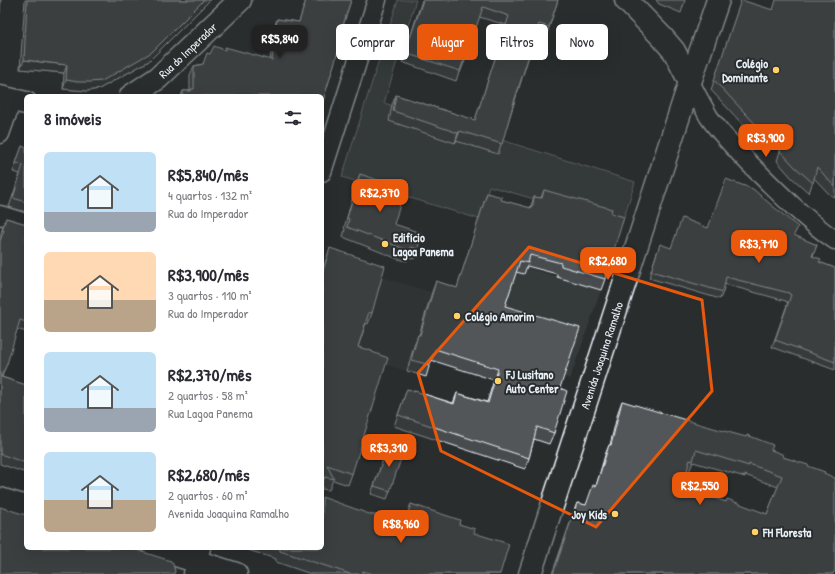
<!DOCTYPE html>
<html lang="pt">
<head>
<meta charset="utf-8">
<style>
  body { margin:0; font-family:"Patrick Hand",sans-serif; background:#f2f2f3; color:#2b2b33; height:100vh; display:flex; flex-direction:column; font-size:15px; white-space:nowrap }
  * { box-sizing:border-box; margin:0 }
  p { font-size:13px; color:#7c7c81 }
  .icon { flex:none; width:22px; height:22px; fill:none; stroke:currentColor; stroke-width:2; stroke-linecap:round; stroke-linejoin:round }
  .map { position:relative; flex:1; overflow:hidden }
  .sheet { position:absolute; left:24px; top:94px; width:300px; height:456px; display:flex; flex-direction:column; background:#fff; border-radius:6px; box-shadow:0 4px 16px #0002 }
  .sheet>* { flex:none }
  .banner { position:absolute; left:336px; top:24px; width:380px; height:36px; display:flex; gap:8px }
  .price { position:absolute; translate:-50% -34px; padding:0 9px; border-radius:8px; background:#ea580c; color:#fff; font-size:13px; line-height:26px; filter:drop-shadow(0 1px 2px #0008) }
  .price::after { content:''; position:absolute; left:50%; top:24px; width:12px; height:9px; margin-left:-6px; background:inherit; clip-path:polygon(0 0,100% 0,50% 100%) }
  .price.selected { background:#222; color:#fff }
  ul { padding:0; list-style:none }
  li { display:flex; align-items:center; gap:12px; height:100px; padding:0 20px }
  li span { display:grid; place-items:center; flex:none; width:112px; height:80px; border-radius:6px; color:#555 }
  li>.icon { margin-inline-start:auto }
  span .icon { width:48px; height:48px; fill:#fffc; stroke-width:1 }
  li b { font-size:17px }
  h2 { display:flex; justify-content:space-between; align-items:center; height:48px; padding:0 20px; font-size:17px }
  .chip { padding:0 14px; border-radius:6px; background:#fff; box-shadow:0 4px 16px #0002; font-size:14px; line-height:36px }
  .chip.selected { background:#ea580c; color:#fff }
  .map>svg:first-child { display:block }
  .built { fill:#363a3b }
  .green { fill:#424648; stroke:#959ca0 }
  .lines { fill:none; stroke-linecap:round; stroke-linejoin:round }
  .street-casing { stroke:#e8f1f8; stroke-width:21 }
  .secondary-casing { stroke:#e8f1f8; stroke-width:25 }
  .street { stroke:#2a2d2e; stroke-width:18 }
  .secondary { stroke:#2a2d2e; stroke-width:22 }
  .wall { fill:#474b4d; stroke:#e8f1f8; fill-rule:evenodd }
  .shaded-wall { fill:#3a3d3e; stroke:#e8f1f8 }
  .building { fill:#535759; stroke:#e8f1f8; fill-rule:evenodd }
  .marked { fill:none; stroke:#e8590c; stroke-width:3; stroke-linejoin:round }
  .poi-dot { fill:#ffd166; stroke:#2a2d2e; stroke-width:1.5 }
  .labels { text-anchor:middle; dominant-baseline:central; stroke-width:4; stroke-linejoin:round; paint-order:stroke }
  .street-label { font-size:12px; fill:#e8f1f8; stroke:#2a2d2e }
  .poi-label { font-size:12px; font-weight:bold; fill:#e8f1f8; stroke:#2a2d2e; text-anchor:start }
</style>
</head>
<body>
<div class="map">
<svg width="835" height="574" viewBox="0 0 835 574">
  <rect width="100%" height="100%" fill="#2a2d2e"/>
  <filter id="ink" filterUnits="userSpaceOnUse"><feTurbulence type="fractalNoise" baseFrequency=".025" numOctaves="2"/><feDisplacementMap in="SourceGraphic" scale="8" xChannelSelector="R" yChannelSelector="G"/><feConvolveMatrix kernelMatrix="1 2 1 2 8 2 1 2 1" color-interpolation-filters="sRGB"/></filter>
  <g filter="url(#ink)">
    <!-- built -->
    <polygon class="built" points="469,250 601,290 570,379 438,333 426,377 322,345 322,258 453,299"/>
    <!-- green -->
    <polygon class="green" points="398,0 416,0 384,103 635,182 622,224 489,186 479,219 342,177"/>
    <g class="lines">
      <!-- street casing -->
      <g class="street-casing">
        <g id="street">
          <path d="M690 82C696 94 702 105 709 117 720 133 735 148 749 163 776 190 803 218 835 240"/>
          <polyline points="0,134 12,100"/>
          <polyline points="322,172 377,0"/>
          <polyline points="0,215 26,223"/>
          <polyline points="193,574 201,548"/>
        </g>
      </g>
      <!-- secondary casing -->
      <g class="secondary-casing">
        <g id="secondary">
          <polyline points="626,0 662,37 674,51 690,82"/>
          <path id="s1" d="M131 96 158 78 240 0"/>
          <polyline points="0,97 26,103"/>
          <polyline points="0,499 26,507"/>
          <polyline points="154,548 236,574"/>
          <path id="s2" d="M530 574 690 82 718 0"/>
        </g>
      </g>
      <!-- street -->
      <use href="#street" class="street"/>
      <!-- secondary -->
      <use href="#secondary" class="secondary"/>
    </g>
    <!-- wall -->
    <g class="wall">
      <polygon points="25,0 210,0 149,61 99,89 87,91 63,89 64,73 20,69"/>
      <polygon points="306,0 351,0 340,35 343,35 322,103 322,96 181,96 183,91 190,91 190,75 194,66 203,64 210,54 225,50 270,60 274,28 277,19 299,22"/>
      <polygon points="422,0 558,0 546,37 536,34 498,154 456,141 455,143 389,121 392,105 396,95 475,120 506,25 479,17 464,63 460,73 459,72 456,81 402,62"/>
      <polygon points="656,0 685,0 681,13 659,4"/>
      <polygon points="835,0 835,197 830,195 814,178 809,193 791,177 777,161 781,148 755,138 711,90 738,10 773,10"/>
      <polygon points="22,146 26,148 26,212 9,207 20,174 13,172"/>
      <polygon points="360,174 394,224 418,249 414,259 409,257 407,261 398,259 343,237 345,229 344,228 356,185"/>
      <polygon points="544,190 611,213 605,279 601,290 557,277 557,274 527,266 524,274 516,272 505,306 560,388 554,433 549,444 534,439 529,458 525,469 394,426 407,389 453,403 457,393 487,402 494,380 431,360 426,377 407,371 414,346 418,335 419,335 432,292 436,281 457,288 487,193 501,200 530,208 534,197 541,198"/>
      <polygon points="6,218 26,224 26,332 17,329 2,377 26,385 26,464 23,472 0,464 0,236"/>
      <polygon points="708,228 795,236 817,245 813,256 819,262 835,268 835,370 772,347 788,302 786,302 786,301 724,284 723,292 720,299 649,278 657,252 671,248"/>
      <polygon points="330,248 372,313 368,324 366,323 358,347 352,474 348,485 333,480 329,490 322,489 322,272"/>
      <path d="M622 401 771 450 783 457 824 473 833 574H552L577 503 586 505 596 486 605 455 609 445H610L618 412ZM693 462 745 477V475L778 487 767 514 726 502 682 487 687 471 689 472Z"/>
      <polygon points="388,445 390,491 387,499 371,494"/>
      <polygon points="411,504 459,524 474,533 500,574 311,574 276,562 276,559 242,548 322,548 372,515 404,524"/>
    </g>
    <!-- shaded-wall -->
    <g class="shaded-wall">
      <polygon points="204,0 210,0 149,61 99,89 87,91 63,89 66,80"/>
      <polygon points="24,60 67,65 64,73 20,69"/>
      <polygon points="460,131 456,141 455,143 458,133"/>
      <polygon points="325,477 322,484 322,479"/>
    </g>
    <!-- building -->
    <g class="building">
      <polygon points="0,0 1,0 0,13"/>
      <polygon points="27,0 204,0 152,52 102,81 90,82 78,82 66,80 67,65 24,60"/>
      <polygon points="306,0 351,0 340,35 343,35 323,101 322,100 322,96 183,96 183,91 191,91 191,89 194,89 194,66 203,64 207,53 210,54 214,46 225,50 225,47 272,60 277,19 299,22"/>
      <polygon points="423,0 558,0 549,27 539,24 513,105 502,144 460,131 458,133 393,111 396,95 475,120 509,16 483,7 464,63 463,62 460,71 405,53"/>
      <polygon points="741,0 773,10 776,0 835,0 835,186 833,185 817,167 813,183 795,167 780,151 784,138 759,128 714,80"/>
      <polygon points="22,146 26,148 26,202 13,198 23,165 16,163"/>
      <polygon points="360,174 405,189 394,224 421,233 418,249 411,247 411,251 402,248 347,227 349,219 347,218"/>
      <polygon points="726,179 753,189 769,203 798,227 794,235 817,245 812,256 821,259 819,262 835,268 835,362 775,340 791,295 789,294 789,293 726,277 723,292 651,271 660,244 671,248 682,218 708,228"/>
      <polygon points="544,190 612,209 611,213 624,217 605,279 561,266 561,263 530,255 528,263 520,261 505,306 580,328 560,388 567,391 554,433 537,427 529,458 398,415 407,389 415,392 415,391 454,404 457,393 488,403 498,369 435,349 430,365 411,360 418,335 420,335 436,281 457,288 487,193 502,197 501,200 531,208 532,205 533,205 534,197 542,198"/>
      <polygon points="6,218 26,224 26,322 20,320 7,364 1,377 26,385 26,463 0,454 0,241 4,230 2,230"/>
      <polygon points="330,248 385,266 372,313 369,312 358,347 372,351 372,352 388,358 352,474 327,465 334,479 325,477 322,479 322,274"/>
      <path d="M622 401 706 426 746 437 747 435 773 445 771 450 782 454 783 457 808 465V466L825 472 824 473 835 478V570L833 574H553L577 503 586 505 593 485 596 486 609 445H611ZM696 450 749 466V464L782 476 767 514 727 499 726 502 682 487 690 460 693 461Z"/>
      <polygon points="388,445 404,450 390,491 374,486"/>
      <polygon points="322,497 372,515 375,515 404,524 411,504 460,520 459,524 475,529 474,533 509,544 500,574 373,574 363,571 362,574 350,574 280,551 280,548 322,548"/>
      <polygon points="0,507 26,515 26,548 130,548 171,561 173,564 175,571 174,574 0,574"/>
    </g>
  </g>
  <!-- marked area -->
  <path d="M0 0H835V574H0ZM529 247 702 300 712 391 596 527 441 451 418 373Z" fill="#2a2d2e" fill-opacity=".55" fill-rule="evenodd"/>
  <path class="marked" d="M529 247 702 300 712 391 596 527 441 451 418 373Z"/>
  <!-- markers -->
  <g class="poi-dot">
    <circle cx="776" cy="70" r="4"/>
    <circle cx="385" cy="244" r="4"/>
    <circle cx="457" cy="316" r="4"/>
    <circle cx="498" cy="381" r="4"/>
    <circle cx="615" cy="514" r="4"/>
    <circle cx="755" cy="532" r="4"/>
  </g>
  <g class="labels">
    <!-- street labels -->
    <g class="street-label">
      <text stroke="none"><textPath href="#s1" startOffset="73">Rua do Imperador</textPath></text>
      <text stroke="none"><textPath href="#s2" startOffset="230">Avenida Joaquina Ramalho</textPath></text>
    </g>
    <!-- poi labels -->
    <g class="poi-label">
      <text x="768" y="63" text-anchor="end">Colégio<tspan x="768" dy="14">Dominante</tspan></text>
      <text x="393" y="237">Edifício<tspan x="393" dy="14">Lagoa Panema</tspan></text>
      <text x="465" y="316">Colégio Amorim</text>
      <text x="506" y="374">FJ Lusitano<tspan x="506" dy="14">Auto Center</tspan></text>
      <text x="607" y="514" text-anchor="end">Joy Kids</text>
      <text x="763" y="532">FH Floresta</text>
    </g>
  </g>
</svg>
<b class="price selected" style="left:280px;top:59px">R$5,840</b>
<b class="price" style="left:766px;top:158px">R$3,900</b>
<b class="price" style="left:380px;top:213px">R$2,370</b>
<b class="price" style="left:759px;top:264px">R$3,710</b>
<b class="price" style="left:608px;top:281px">R$2,680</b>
<b class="price" style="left:389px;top:468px">R$3,310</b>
<b class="price" style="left:700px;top:506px">R$2,550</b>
<b class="price" style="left:401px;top:544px">R$8,960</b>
<div class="banner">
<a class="chip">Comprar</a>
<a class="chip selected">Alugar</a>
<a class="chip">Filtros</a>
<a class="chip">Novo</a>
</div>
<section class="sheet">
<h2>8 imóveis<svg class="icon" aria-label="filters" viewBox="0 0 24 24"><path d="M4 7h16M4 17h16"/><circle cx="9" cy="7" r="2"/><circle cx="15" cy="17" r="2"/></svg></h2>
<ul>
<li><span style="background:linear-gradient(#bfe0f5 75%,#9aa5b1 0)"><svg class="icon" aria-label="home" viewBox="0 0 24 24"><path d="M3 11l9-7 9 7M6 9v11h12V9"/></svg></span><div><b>R$5,840/mês</b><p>4 quartos · 132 m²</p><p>Rua do Imperador</p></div></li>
<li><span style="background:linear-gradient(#ffd9b3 60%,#b9a48a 0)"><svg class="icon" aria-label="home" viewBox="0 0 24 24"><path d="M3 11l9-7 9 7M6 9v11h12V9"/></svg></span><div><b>R$3,900/mês</b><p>3 quartos · 110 m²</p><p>Rua do Imperador</p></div></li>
<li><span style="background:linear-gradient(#bfe0f5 70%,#9aa5b1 0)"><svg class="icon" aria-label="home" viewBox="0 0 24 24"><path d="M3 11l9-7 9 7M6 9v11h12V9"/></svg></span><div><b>R$2,370/mês</b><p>2 quartos · 58 m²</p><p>Rua Lagoa Panema</p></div></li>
<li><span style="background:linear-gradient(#bfe0f5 60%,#b9a48a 0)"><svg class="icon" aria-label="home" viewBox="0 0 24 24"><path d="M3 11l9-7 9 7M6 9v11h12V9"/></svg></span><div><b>R$2,680/mês</b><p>2 quartos · 60 m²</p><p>Avenida Joaquina Ramalho</p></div></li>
</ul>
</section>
</div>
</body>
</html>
